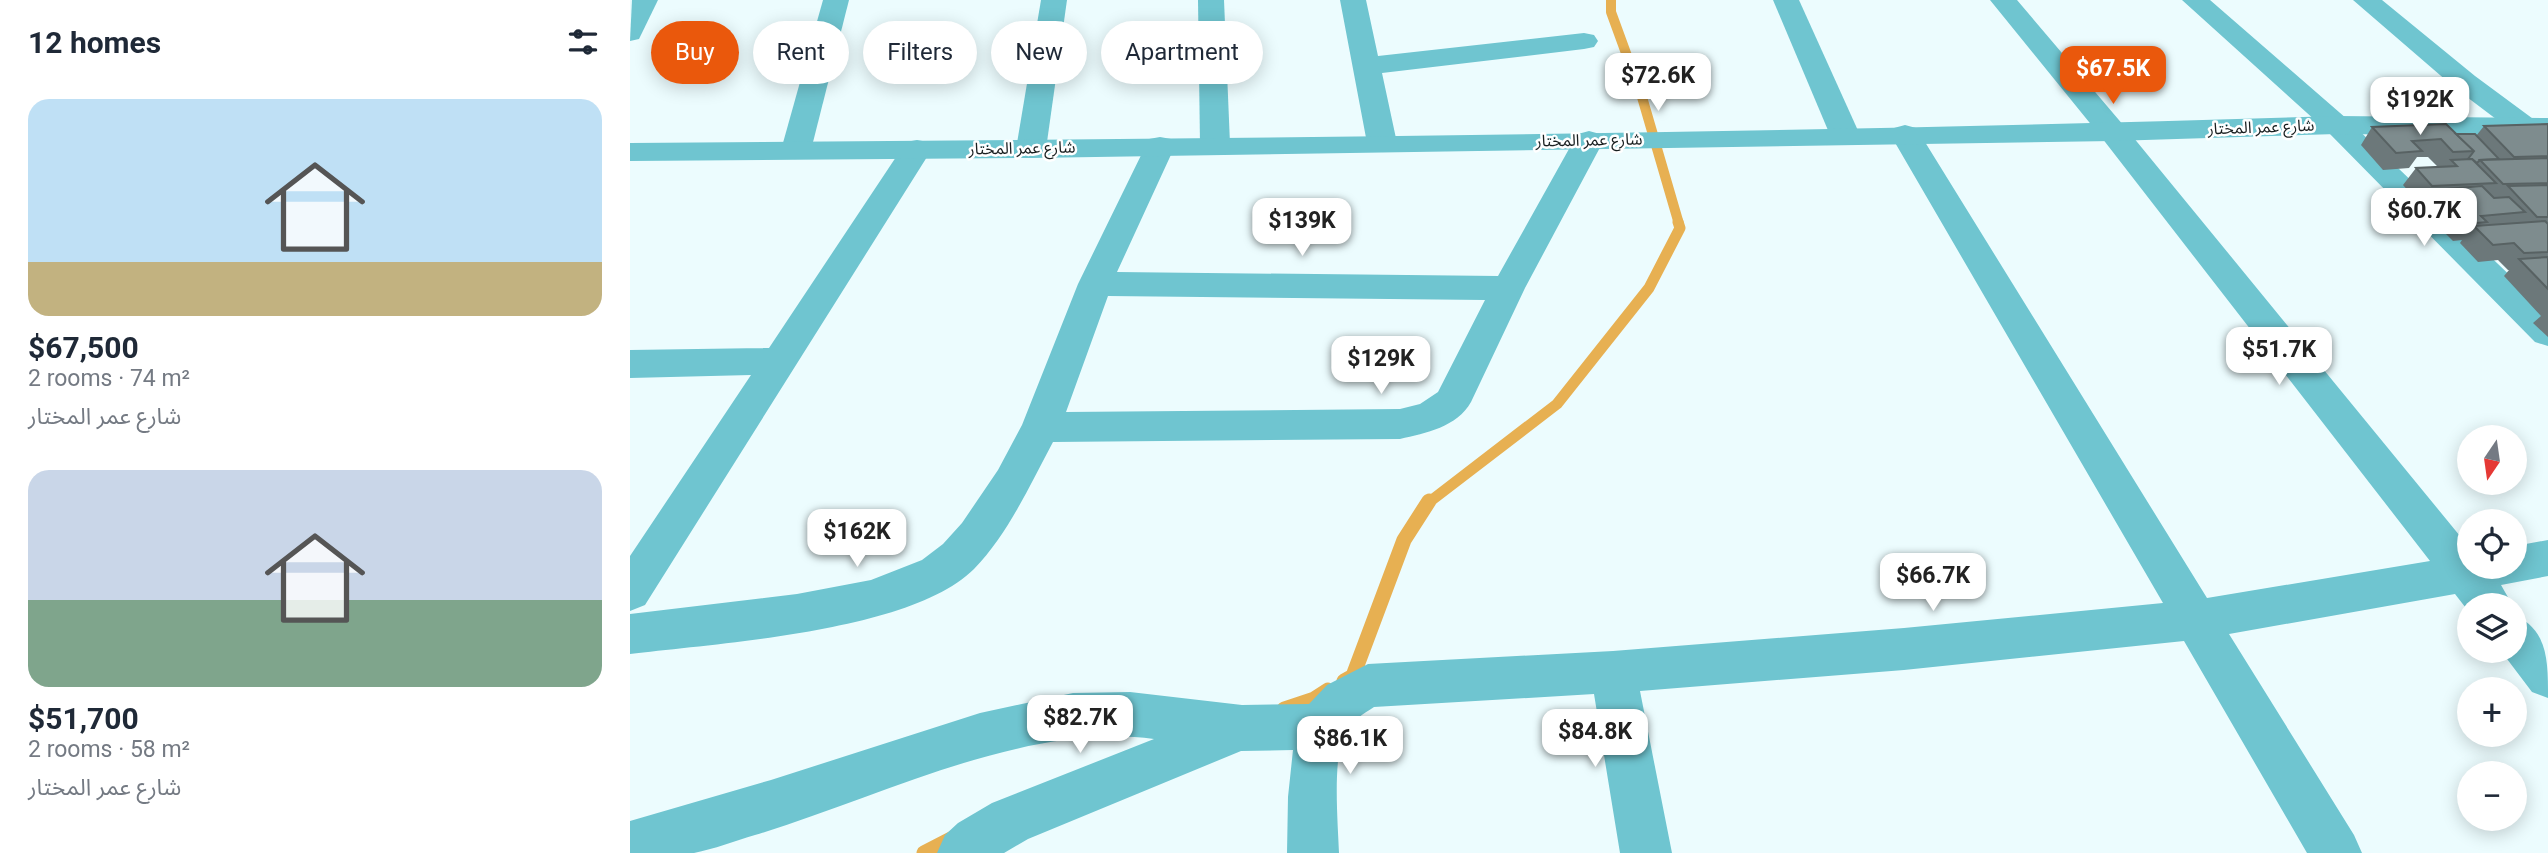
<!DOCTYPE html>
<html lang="en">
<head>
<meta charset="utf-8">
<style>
  body { margin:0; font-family:Roboto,"Noto Sans Arabic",sans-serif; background:#f6f6f7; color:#1f2937; height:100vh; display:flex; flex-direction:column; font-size:26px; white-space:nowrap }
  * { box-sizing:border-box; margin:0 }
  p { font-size:23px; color:#747a83 }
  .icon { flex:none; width:38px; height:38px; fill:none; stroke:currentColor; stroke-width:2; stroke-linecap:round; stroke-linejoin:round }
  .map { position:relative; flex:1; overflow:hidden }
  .sheet { display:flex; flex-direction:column; background:#fff; width:630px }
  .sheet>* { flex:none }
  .guide { position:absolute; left:21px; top:21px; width:665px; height:63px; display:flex; gap:14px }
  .needle { width:46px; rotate:193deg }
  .controls { position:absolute; left:1827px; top:425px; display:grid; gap:14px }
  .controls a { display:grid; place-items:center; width:70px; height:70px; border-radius:50%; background:#fff; box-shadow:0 4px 18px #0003; font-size:35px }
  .price { position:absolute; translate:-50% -60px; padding:0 16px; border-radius:14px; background:#fff; color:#222; font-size:23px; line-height:46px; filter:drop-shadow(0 2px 4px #0008) }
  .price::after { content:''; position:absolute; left:50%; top:42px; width:21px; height:16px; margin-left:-10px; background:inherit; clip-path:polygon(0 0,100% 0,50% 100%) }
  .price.on { background:#ea580c; color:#fff }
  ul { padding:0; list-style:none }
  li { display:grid; align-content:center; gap:14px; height:371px; padding:0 28px }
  li span { display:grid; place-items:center; height:217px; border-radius:21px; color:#555 }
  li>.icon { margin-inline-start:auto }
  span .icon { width:126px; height:126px; fill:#fffc; stroke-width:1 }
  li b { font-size:30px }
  h2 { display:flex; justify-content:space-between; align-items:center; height:84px; padding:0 28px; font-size:30px }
  .pill { padding:0 24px; border-radius:32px; background:#fff; box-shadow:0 4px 18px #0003; font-size:24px; line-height:63px }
  .pill.on { background:#ea580c; color:#fff }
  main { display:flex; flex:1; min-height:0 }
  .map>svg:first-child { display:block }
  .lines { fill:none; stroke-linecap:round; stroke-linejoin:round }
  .stream-far2 { stroke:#e7b052; stroke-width:10 }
  .stream-far1 { stroke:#e7b052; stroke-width:11 }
  .stream { stroke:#e7b052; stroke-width:15 }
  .minor { fill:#6fc5d0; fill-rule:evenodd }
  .tertiary { fill:#6fc5d0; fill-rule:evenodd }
  .wall { fill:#6c787a }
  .building { fill:#7e8c8e; stroke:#586263; stroke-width:2 }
  .labels { text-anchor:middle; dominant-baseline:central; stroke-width:5; stroke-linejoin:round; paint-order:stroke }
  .far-street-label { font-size:16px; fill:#181e1f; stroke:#fff }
</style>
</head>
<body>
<main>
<section class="sheet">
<h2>12 homes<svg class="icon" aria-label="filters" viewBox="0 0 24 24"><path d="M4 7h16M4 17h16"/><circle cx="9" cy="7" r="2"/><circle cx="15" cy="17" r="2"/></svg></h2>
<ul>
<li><span style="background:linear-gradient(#bfe0f5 75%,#c2b280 0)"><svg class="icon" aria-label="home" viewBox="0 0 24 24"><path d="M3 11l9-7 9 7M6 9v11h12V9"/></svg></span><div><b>$67,500</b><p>2 rooms · 74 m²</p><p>شارع عمر المختار</p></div></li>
<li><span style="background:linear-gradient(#c9d6e8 60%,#7fa58c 0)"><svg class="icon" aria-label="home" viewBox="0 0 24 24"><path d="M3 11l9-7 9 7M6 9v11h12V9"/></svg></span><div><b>$51,700</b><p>2 rooms · 58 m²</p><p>شارع عمر المختار</p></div></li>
</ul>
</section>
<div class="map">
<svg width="1918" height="853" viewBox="0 0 1918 853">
  <rect width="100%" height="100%" fill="#ecfcfe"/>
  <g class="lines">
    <!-- stream-far2 -->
    <polyline class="stream-far2" points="981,0 981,12 1012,97 1049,224"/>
    <!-- stream-far1 -->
    <polyline class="stream-far1" points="798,503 927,404 1019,288 1050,228 1048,222"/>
    <!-- stream -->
    <g class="stream">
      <polyline points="714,681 723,676 774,540 799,501"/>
      <polyline points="654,709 684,699 698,690"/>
      <polyline points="294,853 325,837"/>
    </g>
    <!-- minor -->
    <g class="minor">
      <polygon points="2,0 28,0 9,39 0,41"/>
      <polygon points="193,0 219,0 181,150 177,157 166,159 155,157 151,150"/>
      <polygon points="411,0 437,0 416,149 412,156 401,158 390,156 386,149"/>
      <polygon points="568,0 594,0 600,144 596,150 585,153 574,150 570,144"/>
      <polygon points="710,0 736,0 748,56 954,33 964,35 968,41 964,47 954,49 752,73 767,143 763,149 752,152 741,149 737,143"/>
      <polygon points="1143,0 1169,0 1230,135 1226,141 1215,144 1204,141 1200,135"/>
      <path d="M1360 0H1387L1494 126 1839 547V567H1885V546L1918 540V576L1871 585 1883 606H1839V612L1825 594 1599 634 1724 835 1732 853H1677L1554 641 1274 670 1010 691 1042 853H990L964 694 744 707C733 714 722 721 715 732 702 757 708 824 709 853H657L658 797 663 750 611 751 398 839 374 853H307L315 835 328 823 362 803 524 739C392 722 249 798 125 835 105 841 84 849 64 853 44 853 20 853 0 853V821L141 780 350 713 443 693 500 692 612 705 679 704 697 685 738 664 983 651 1274 628 1533 603 1260 134 1264 128 1275 125 1286 128 1290 134 1577 598 1800 561 1472 138Z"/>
      <polygon points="1552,0 1580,0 1717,119 1918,312 1918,346 1905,342 1697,131"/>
      <polygon points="1723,0 1752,0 1845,76 1918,130 1918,153 1907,150 1825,88"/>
      <path d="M959 131 970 134 974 140 895 288 841 402C827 427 796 433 770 439L423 442C400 485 378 534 344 569 281 632 88 643 0 654V614L167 594 241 580 292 560 313 544 332 523 368 470 392 425 448 284 519 139 530 137 541 139 545 146 487 272 868 276 944 140 948 134ZM478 296 855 300 808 392 790 404 770 409 436 412Z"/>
      <polygon points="287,140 298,142 302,149 15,605 0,611 0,556 121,375 0,378 0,350 139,348 276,142"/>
      <path d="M1885 615C1918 631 1918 660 1918 698L1902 692 1871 651H1885Z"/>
    </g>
    <!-- tertiary -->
    <path class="tertiary" d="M1707 116 1918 118V136L1707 134 1483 141 401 158 0 161V143C569 139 1138 134 1707 116Z"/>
  </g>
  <!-- wall -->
  <polygon class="wall" points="1918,124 1918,337 1903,323 1911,316 1874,276 1879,270 1878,270 1868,260 1848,262 1830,243 1832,240 1823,241 1789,207 1792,203 1789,203 1773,185 1786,168 1808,167 1798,157 1787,157 1779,168 1753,170 1731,145 1742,127 1846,136 1854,126"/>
  <!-- building -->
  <g class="building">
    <polygon points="1816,124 1844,151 1823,152 1811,139 1782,141 1792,151 1766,153 1742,127"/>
    <polygon points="1918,124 1918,156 1884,157 1854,126"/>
    <polygon points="1826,134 1845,134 1869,159 1850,160 1847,163 1842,159 1838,159 1844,151"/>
    <polygon points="1918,158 1918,183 1873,184 1850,160"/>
    <polygon points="1842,159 1866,183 1802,186 1786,168 1827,166 1821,160"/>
    <polygon points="1918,185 1918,217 1907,217 1878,186"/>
    <polygon points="1852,186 1864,198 1879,197 1895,212 1851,216 1857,222 1837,224 1803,190"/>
    <polygon points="1915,221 1918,224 1918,252 1894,253 1884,243 1863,245 1844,226"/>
    <polygon points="1918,257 1918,289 1889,259"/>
  </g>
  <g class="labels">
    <!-- far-street labels -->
    <g class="far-street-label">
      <text transform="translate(1631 127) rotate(-2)">شارع عمر المختار</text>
      <text transform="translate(959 140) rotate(-1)">شارع عمر المختار</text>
      <text transform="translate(392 148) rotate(-1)">شارع عمر المختار</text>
    </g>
  </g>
</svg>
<div class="controls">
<a><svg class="needle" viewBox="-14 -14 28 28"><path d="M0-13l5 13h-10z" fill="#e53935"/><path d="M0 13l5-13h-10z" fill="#747a83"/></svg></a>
<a><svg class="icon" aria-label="locate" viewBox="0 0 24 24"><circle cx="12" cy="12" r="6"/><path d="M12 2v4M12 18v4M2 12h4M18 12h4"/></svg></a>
<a><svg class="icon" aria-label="layers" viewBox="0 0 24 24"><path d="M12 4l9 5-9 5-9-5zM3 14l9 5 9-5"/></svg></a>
<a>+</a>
<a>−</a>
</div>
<b class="price on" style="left:1483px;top:106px">$67.5K</b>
<b class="price" style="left:1028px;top:113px">$72.6K</b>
<b class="price" style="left:1790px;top:137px">$192K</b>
<b class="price" style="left:1794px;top:248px">$60.7K</b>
<b class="price" style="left:672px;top:258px">$139K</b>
<b class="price" style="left:1649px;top:387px">$51.7K</b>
<b class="price" style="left:751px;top:396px">$129K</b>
<b class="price" style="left:227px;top:569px">$162K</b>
<b class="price" style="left:1303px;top:613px">$66.7K</b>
<b class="price" style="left:450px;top:755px">$82.7K</b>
<b class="price" style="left:965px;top:769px">$84.8K</b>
<b class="price" style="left:720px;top:776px">$86.1K</b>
<div class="guide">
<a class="pill on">Buy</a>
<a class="pill">Rent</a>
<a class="pill">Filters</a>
<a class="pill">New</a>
<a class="pill">Apartment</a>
</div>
</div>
</main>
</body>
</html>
